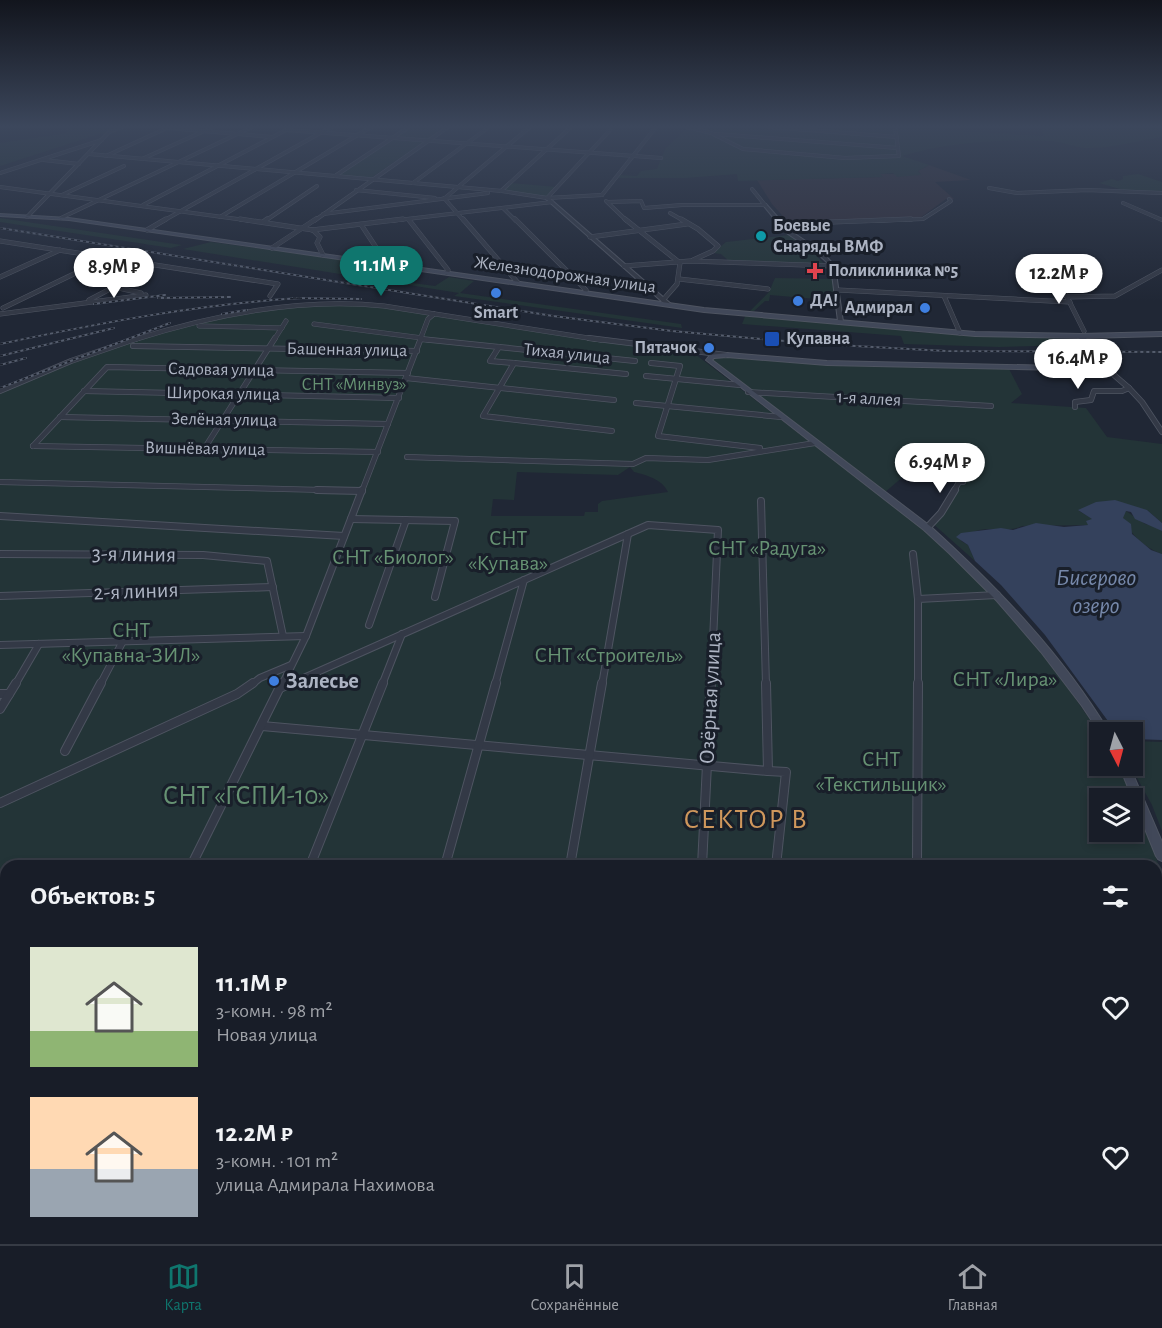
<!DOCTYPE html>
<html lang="ru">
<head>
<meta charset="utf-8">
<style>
  body { margin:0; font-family:"Alegreya Sans",sans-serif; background:#212630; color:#f1f3f6; height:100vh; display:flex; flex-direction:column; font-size:22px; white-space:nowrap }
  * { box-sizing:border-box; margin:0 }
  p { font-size:20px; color:#9fa2a8 }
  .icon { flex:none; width:33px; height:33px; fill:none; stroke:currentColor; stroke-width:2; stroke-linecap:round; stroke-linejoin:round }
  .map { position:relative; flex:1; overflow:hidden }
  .sheet { position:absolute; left:0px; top:860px; width:1162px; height:386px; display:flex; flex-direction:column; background:#181d28; border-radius:18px 18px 0 0; box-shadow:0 3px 9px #0003,0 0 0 2px #363b45 }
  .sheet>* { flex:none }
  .needle { width:39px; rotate:174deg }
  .tools { position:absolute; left:1089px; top:722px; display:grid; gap:12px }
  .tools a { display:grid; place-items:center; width:54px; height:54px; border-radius:0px; background:#181d28; box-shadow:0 3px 9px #0003,0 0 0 2px #363b45; font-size:30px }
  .price { position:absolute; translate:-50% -51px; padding:0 14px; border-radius:21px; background:#fff; color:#222; font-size:20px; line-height:39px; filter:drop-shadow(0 2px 3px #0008) }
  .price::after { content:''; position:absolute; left:50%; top:36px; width:18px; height:14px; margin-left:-9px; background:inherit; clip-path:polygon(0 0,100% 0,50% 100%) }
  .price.selected { background:#0f766e; color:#fff }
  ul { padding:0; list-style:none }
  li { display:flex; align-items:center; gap:18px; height:150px; padding:0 30px }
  li span { display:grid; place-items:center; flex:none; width:168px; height:120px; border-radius:0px; color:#555 }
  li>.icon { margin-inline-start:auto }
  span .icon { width:72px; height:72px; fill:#fffc; stroke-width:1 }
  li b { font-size:26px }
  h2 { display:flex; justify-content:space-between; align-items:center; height:72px; padding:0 30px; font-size:26px }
  .tab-bar { display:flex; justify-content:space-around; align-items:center; height:84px; border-top:2px solid #363b45; background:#181d28; font-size:16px; color:#9fa2a8 }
  .tab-bar a { display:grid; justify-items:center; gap:3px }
  .tab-bar .selected { color:#0f766e }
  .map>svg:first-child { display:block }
  .medical { fill:#302e3a }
  .green { fill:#233437; fill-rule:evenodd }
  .water { fill:#34415c }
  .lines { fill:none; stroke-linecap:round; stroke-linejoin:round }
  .minor-far5-casing { stroke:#4e5461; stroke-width:4 }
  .minor-far4-casing { stroke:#4e5461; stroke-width:5 }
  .minor-far3-casing { stroke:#4e5461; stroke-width:6 }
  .minor-far2-casing { stroke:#4e5461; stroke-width:8 }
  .minor-far1-casing { stroke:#4e5461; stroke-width:10 }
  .minor-casing { stroke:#4e5461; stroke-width:11 }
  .tertiary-casing { stroke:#4e5461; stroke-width:2 }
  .secondary-casing { stroke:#4e5461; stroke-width:2 }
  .minor-far5 { stroke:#333946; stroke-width:3 }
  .minor-far4 { stroke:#333946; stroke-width:4 }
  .minor-far3 { stroke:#333946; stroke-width:4.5 }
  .minor-far2 { stroke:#333946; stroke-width:6 }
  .minor-far1 { stroke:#333946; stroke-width:8 }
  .minor { stroke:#333946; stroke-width:9 }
  .tertiary { fill:#333946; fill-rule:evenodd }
  .secondary { fill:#414859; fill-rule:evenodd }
  .rail-casing { stroke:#555d6d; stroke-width:2 }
  .rail { stroke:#191f2a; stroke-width:1.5; stroke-dasharray:3; stroke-linecap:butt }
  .culture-dot { fill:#0f9aa8; stroke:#191f2a; stroke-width:2 }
  .health-dot { fill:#e0444e; stroke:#191f2a; stroke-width:2 }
  .shop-dot { fill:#3f7fe0; stroke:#191f2a; stroke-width:2 }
  .transit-dot { fill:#1a4fb4; stroke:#191f2a; stroke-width:2 }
  .labels { text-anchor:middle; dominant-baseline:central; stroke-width:6; stroke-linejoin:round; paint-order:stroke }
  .far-poi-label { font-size:18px; font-weight:bold; fill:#adb4c3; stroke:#191f2a; text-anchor:start }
  .far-street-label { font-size:18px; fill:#adb4c3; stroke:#191f2a }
  .far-park-label { font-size:18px; fill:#669273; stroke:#191f2a }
  .park-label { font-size:22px; fill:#669273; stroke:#191f2a }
  .street-label { font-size:22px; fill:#adb4c3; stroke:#191f2a }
  .poi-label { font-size:22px; font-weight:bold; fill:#adb4c3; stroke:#191f2a; text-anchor:start }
  .water-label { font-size:24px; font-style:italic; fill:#7688aa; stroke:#191f2a }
  .near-park-label { font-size:27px; fill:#669273; stroke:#191f2a }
  .near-neighbourhood-label { font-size:28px; letter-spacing:1.5px; fill:#cf975c; stroke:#191f2a }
</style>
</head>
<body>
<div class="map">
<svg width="1162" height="1244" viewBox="0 0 1162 1244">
  <rect width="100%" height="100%" fill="#202735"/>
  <!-- medical -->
  <polygon class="medical" points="929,165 971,180 935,182 954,199 946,199 920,218 788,222 772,204 757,180 882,177 879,174 921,174 918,171"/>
  <!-- green -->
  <g class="green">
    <polygon points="58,127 121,127 0,166 0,143 68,133 64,128"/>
    <polygon points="411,127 446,127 369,179 337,176"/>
    <path d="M688 127H895L1043 136 1041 127H1162V137C1137 141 1109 149 1084 148 1074 147 1062 141 1049 141 1001 139 948 142 902 156L929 165 918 171 921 175 897 177 893 173 880 174 883 177 738 181 737 174 685 178H616L618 175 637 176 641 171 657 169 665 149Z"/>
    <polygon points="1138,174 1162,182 1162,192 1123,190 1099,183 1112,179 1118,181 1123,179 1123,176"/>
    <polygon points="511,183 557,187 547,197 503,191"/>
    <polygon points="0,218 182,245 171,248 0,222"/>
    <polygon points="790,235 813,252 826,266 732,264 721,254 713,253 726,242"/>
    <polygon points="211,242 388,266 385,269 391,270 387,274 408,277 405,282 435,286 449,277 474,281 460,293 681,324 682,328 454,296 459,293 183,249"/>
    <polygon points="775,278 836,279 838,293 820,294 817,299 770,295 769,301 765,301 754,311 750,311 769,292"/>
    <path d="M362 303 691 351 924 529 993 596 1051 663 1099 733 1100 765H1119L1162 873V1244H0V391L73 362 198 321 281 308ZM630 467 634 472C646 475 662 479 668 492L602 501 598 504V512H585L584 516H491L493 499 514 500 517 472 618 475ZM1100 798H1132V831H1100ZM6 866H1156V1239H6Z"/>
    <polygon points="746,314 907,328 912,332 1070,339 1075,345 999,347 904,344 901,336 742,324"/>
    <path d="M727 356 826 365 1009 369 1022 394 1011 403 1086 408 1107 437 1162 444V523L1147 510 1079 511 1093 519 1088 525 1022 526C1000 536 983 519 961 541L968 545 975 561 931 522 960 478 974 475 960 458 931 453 884 493 712 360 715 357Z"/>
    <path d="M1126 511 1145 524 1154 526 1162 531V554C1143 547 1132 535 1122 518Z"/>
    <polygon points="1133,741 1162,742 1162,831 1152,805 1130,765 1132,765"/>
  </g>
  <!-- water -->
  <polygon class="water" points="1115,500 1147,510 1162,523 1162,531 1135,519 1131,512 1126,511 1123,518 1131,524 1132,534 1151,550 1162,554 1162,740 1133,739 1132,732 1116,732 1045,635 1001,585 975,561 968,545 956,537 961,533 1001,528 1013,530 1036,523 1064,527 1088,525 1086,521 1092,519 1078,510 1096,502"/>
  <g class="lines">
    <!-- minor-far5 casing -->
    <g class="minor-far5-casing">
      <g id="minor-far5">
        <polyline points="688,127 711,133 743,149 845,158 899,156 895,127"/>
        <polyline points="770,127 897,137"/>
        <polyline points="168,128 272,137"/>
        <polyline points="287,130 661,158"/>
        <polyline points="716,134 898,148"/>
        <polyline points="89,154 502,191 547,198 602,195"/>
        <polyline points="106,156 169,127"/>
        <polyline points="142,159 213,127"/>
        <polyline points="44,160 79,164"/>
        <polyline points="0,173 102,140"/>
        <polyline points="335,176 409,127"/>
        <polyline points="413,183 489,127"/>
        <polyline points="0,187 252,221"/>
        <polyline points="989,188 1017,193 1087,190 1162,193"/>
        <polyline points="752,189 765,205"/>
        <polyline points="356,190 435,198"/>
        <polyline points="501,191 571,127"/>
        <polyline points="62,195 124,166"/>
        <polyline points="602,195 656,127"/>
        <polyline points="444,198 464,221"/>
        <polyline points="445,198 530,127"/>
        <polyline points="547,198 613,127"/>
        <polyline points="606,201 627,221"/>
        <polyline points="608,202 641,201 644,208 682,205 765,205"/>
        <polyline points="1123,203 1162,220"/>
        <polyline points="143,205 288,129"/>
        <polyline points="503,208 516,221"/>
        <polyline points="670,213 684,221"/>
        <polyline points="323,214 488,193"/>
        <polyline points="27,217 109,132 122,127"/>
        <polyline points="220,217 371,127"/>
        <polyline points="61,218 252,127"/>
        <polyline points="163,221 331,127"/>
        <polyline points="265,221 317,186"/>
        <polyline points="314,221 448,127"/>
        <polyline points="390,221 552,202"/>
        <polyline points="868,221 923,219 951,201 949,199"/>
      </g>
    </g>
    <!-- minor-far4 casing -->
    <g class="minor-far4-casing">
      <g id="minor-far4">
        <polyline points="240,219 313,230 320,237 317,243 323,255"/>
        <polyline points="463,219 518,283"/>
        <polyline points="515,219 586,290 585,292"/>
        <polyline points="625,219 680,263 677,284 663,300"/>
        <polyline points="681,219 698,229 718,246 713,251 693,260"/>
        <polyline points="409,220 448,270 447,273"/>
        <polyline points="263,222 267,219"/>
        <polyline points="780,224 911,219"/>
        <polyline points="362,226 383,258 383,264"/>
        <polyline points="147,230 166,219"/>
        <polyline points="312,230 403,219"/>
        <polyline points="590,237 687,224"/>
        <polyline points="0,241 278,284 270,296"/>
        <polyline points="272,248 316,219"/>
        <polyline points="624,266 690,261 833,266"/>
        <polyline points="1038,272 1053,277 1067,297 1084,331"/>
        <polyline points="0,277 60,250"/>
        <polyline points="679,279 768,289"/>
        <polyline points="838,290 1070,302"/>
        <polyline points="944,296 960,333"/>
        <polyline points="1067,297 1115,296 1162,270"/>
        <polyline points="89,300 114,287 141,293"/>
        <polyline points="3,308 107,258"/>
        <polyline points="0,314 146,295"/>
        <polyline points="314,324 422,338"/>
        <polyline points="199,326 282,328"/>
        <polyline points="421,339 429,340"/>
        <path d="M133 340C212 315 301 297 384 306L601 340"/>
        <polyline points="274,340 286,321"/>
        <polyline points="420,340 428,319 434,314"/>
      </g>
    </g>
    <!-- minor-far3 casing -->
    <g class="minor-far3-casing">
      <g id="minor-far3">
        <polyline points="589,338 726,355"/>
        <polyline points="421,339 499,347 490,361 514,363 483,416 612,431"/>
        <polyline points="133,346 417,351"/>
        <polyline points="499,347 635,361"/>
        <polyline points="514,363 626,374"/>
        <polyline points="651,363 680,366 658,436 760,448"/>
        <polyline points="646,376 740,385"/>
        <polyline points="406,378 614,400"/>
        <polyline points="1129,388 1142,402 1162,432"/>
        <polyline points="0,391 71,361 138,338"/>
        <polyline points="84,391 399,398"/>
        <polyline points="748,392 991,406"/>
        <polyline points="636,403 781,417"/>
        <polyline points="1075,407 1075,402 1091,400 1094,391 1122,391 1129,388 1107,369"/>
        <polyline points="60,417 388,424"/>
        <polyline points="33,446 107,367 408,373"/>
        <polyline points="33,446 378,452"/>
        <polyline points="204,449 275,338"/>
        <polyline points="407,457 633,464 646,458 708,460 815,443"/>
        <polyline points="0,482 362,491"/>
        <polyline points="362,491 421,338"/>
        <polyline points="954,491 959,482 963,482"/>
      </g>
    </g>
    <!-- minor-far2 casing -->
    <g class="minor-far2-casing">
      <g id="minor-far2">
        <polyline points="317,490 362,491"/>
        <polyline points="761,501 766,685"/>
        <polyline points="0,516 344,536"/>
        <polyline points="351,519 455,521 435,597"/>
        <polyline points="927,528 941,513 955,490"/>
        <polyline points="0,554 203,555 267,561 283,636"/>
        <polyline points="913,554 918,599"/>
        <polyline points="0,596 273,587"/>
        <polyline points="369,625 406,520"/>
        <polyline points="0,645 306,636"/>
        <polyline points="15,685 39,644"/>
        <polyline points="100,685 123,641"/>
        <polyline points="251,685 260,678 291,665"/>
        <polyline points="282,685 306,636 362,490"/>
        <polyline points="288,685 648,525 718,530 711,685"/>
        <polyline points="382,685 402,634"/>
        <polyline points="495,685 524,580"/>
        <polyline points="602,685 628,534"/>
        <polyline points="918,685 918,599 997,595"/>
      </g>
    </g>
    <!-- minor-far1 casing -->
    <g class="minor-far1-casing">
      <g id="minor-far1">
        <polyline points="280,688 291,683"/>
        <polyline points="0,694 9,694"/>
        <polyline points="0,709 16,683"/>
        <polyline points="262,726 768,771 766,683"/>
        <polyline points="65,751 101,683"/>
        <polyline points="768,771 786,772 776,866"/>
        <polyline points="0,803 237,694 253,683"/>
        <polyline points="191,866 282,683"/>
        <polyline points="310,866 383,683"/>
        <polyline points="445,866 496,683"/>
        <polyline points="570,866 602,683"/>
        <polyline points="702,866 711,683"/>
        <polyline points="917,866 918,683"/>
      </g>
    </g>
    <!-- minor casing -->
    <g class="minor-casing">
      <g id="minor">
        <polyline points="0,966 6,994"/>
        <polyline points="57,1239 58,1244"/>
        <polyline points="684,1239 684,1244"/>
        <polyline points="1005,1239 1005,1244"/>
        <polyline points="341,1244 343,1239"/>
        <polyline points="506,1244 507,1239"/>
        <polyline points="909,1244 910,1239"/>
      </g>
    </g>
    <!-- tertiary casing -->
    <g class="tertiary-casing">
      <g id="tertiary">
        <polygon points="546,197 548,197 671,304 671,306 667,306 546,199"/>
        <polygon points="764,204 766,204 789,230 822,252 835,266 843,322 838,321 831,266 818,254 785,232 764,206"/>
      </g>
    </g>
    <!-- secondary casing -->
    <g class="secondary-casing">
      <g id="secondary">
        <path d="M0 214 69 218 704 308 975 332 1081 334 1162 332V336L1086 338 1110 365V369L1107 371 827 365 727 357 714 358 712 360 930 526C997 587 1062 654 1109 732H1100V733L1082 706 1041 652 997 601 949 553 924 530 706 360 710 355 727 353 827 361 1104 367V365L1079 338 975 336 704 312 69 220 0 216Z"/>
        <polygon points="1119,765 1129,765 1162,842 1162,861 1158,859 1156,856"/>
      </g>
    </g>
    <!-- minor-far5 -->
    <use href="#minor-far5" class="minor-far5"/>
    <!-- minor-far4 -->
    <use href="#minor-far4" class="minor-far4"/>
    <!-- minor-far3 -->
    <use href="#minor-far3" class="minor-far3"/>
    <!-- minor-far2 -->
    <use href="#minor-far2" class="minor-far2"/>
    <!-- minor-far1 -->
    <use href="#minor-far1" class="minor-far1"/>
    <!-- minor -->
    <use href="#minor" class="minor"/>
    <!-- tertiary -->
    <use href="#tertiary" class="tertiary"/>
    <!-- secondary -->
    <use href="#secondary" class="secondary"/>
    <!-- rail casing -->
    <g class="rail-casing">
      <g id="rail">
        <polyline points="0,228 553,316 672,331 819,344 946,351 1162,352"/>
        <polyline points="158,298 230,297"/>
        <polyline points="293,298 361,299"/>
        <polyline points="94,304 165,295"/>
        <polyline points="222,314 247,310"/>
        <path d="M0 344C100 323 199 304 301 298"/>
        <polyline points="0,356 114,328"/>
        <polyline points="0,365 26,358"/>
        <polyline points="0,388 170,323"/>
      </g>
    </g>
    <!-- rail -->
    <use href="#rail" class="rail"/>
  </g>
  <!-- sky -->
  <linearGradient id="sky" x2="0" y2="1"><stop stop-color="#12151d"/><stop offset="0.42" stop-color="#3c475c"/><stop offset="1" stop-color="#3c475c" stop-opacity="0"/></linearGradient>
  <rect width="1162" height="301" fill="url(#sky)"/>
  <!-- markers -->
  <circle class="culture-dot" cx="761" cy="236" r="6"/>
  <path class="health-dot" d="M812 262h6v6h6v6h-6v6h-6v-6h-6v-6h6z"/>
  <g class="shop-dot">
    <circle cx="496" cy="293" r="6"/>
    <circle cx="798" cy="301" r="6"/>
    <circle cx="925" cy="308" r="6"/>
    <circle cx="709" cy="348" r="6"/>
    <circle cx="274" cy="681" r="6"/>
  </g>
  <rect class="transit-dot" x="764" y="331" width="16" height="16" rx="3"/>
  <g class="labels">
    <!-- far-poi labels -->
    <g class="far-poi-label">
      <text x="773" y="226">Боевые<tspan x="773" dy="21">Снаряды ВМФ</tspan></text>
      <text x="828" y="271">Поликлиника №5</text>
      <text x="810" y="301">ДА!</text>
      <text x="913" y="308" text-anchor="end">Адмирал</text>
      <text x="496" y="313" text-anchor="middle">Smart</text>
      <text x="786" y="339">Купавна</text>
      <text x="697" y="348" text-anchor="end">Пятачок</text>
    </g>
    <!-- far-street labels -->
    <g class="far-street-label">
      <text transform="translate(565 275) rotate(8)">Железнодорожная улица</text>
      <text transform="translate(347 350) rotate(1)">Башенная улица</text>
      <text transform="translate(567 354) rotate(6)">Тихая улица</text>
      <text transform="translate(221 370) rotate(1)">Садовая улица</text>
      <text transform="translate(223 394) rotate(1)">Широкая улица</text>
      <text transform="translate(869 399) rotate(3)">1-я аллея</text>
      <text transform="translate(224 420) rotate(1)">Зелёная улица</text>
      <text transform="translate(205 449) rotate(1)">Вишнёвая улица</text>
    </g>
    <!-- far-park labels -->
    <g class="far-park-label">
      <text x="354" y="385">СНТ «Минвуз»</text>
    </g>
    <!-- park labels -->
    <g class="park-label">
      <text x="508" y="538">СНТ<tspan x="508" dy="25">«Купава»</tspan></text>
      <text x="767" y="548">СНТ «Радуга»</text>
      <text x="393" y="557">СНТ «Биолог»</text>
      <text x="131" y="630">СНТ<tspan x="131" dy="25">«Купавна-ЗИЛ»</tspan></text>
      <text x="609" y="655">СНТ «Строитель»</text>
      <text x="1005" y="679">СНТ «Лира»</text>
      <text x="881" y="759">СНТ<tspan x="881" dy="25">«Текстильщик»</tspan></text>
    </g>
    <!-- street labels -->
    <g class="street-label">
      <text transform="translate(134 554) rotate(1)">3-я линия</text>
      <text transform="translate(136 591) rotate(-2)">2-я линия</text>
      <text transform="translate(710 698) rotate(-87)">Озёрная улица</text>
    </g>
    <!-- poi labels -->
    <g class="poi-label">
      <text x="286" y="681">Залесье</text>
    </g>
    <!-- water labels -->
    <g class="water-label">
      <text x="1096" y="578">Бисерово<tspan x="1096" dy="28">озеро</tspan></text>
    </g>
    <!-- near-park labels -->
    <g class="near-park-label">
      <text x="246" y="795">СНТ «ГСПИ-10»</text>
    </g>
    <!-- near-neighbourhood labels -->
    <g class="near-neighbourhood-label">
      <text x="746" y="820">СЕКТОР В</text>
    </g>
  </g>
</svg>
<div class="tools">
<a><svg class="needle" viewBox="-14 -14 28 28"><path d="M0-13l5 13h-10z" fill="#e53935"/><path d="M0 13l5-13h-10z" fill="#9fa2a8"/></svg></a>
<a><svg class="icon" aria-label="layers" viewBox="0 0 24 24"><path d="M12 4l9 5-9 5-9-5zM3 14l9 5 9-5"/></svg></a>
</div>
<b class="price selected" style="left:381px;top:297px">11.1M ₽</b>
<b class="price" style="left:114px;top:299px">8.9M ₽</b>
<b class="price" style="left:1059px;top:305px">12.2M ₽</b>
<b class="price" style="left:1078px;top:390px">16.4M ₽</b>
<b class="price" style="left:940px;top:494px">6.94M ₽</b>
<section class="sheet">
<h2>Объектов: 5<svg class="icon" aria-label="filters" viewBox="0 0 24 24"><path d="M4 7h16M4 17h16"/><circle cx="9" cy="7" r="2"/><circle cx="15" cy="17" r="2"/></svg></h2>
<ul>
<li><span style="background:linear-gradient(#dfe7d0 70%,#8fb573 0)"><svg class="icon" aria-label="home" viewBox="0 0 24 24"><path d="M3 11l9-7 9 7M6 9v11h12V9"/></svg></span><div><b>11.1M ₽</b><p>3-комн. · 98 m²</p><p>Новая улица</p></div><svg class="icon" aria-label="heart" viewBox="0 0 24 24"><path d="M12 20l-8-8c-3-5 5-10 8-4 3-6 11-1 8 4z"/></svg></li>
<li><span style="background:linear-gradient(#ffd9b3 60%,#9aa5b1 0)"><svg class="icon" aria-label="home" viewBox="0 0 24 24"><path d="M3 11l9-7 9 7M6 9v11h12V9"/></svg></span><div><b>12.2M ₽</b><p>3-комн. · 101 m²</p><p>улица Адмирала Нахимова</p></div><svg class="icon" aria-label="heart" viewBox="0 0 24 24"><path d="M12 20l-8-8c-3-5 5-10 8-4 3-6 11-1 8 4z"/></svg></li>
</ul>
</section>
</div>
<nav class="tab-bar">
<a class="selected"><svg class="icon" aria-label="map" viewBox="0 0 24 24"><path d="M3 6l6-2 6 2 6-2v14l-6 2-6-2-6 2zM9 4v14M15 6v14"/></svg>Карта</a>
<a><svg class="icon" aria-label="saved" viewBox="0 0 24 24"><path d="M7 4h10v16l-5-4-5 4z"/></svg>Сохранённые</a>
<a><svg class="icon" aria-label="home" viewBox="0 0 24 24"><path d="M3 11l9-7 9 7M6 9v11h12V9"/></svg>Главная</a>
</nav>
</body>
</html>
